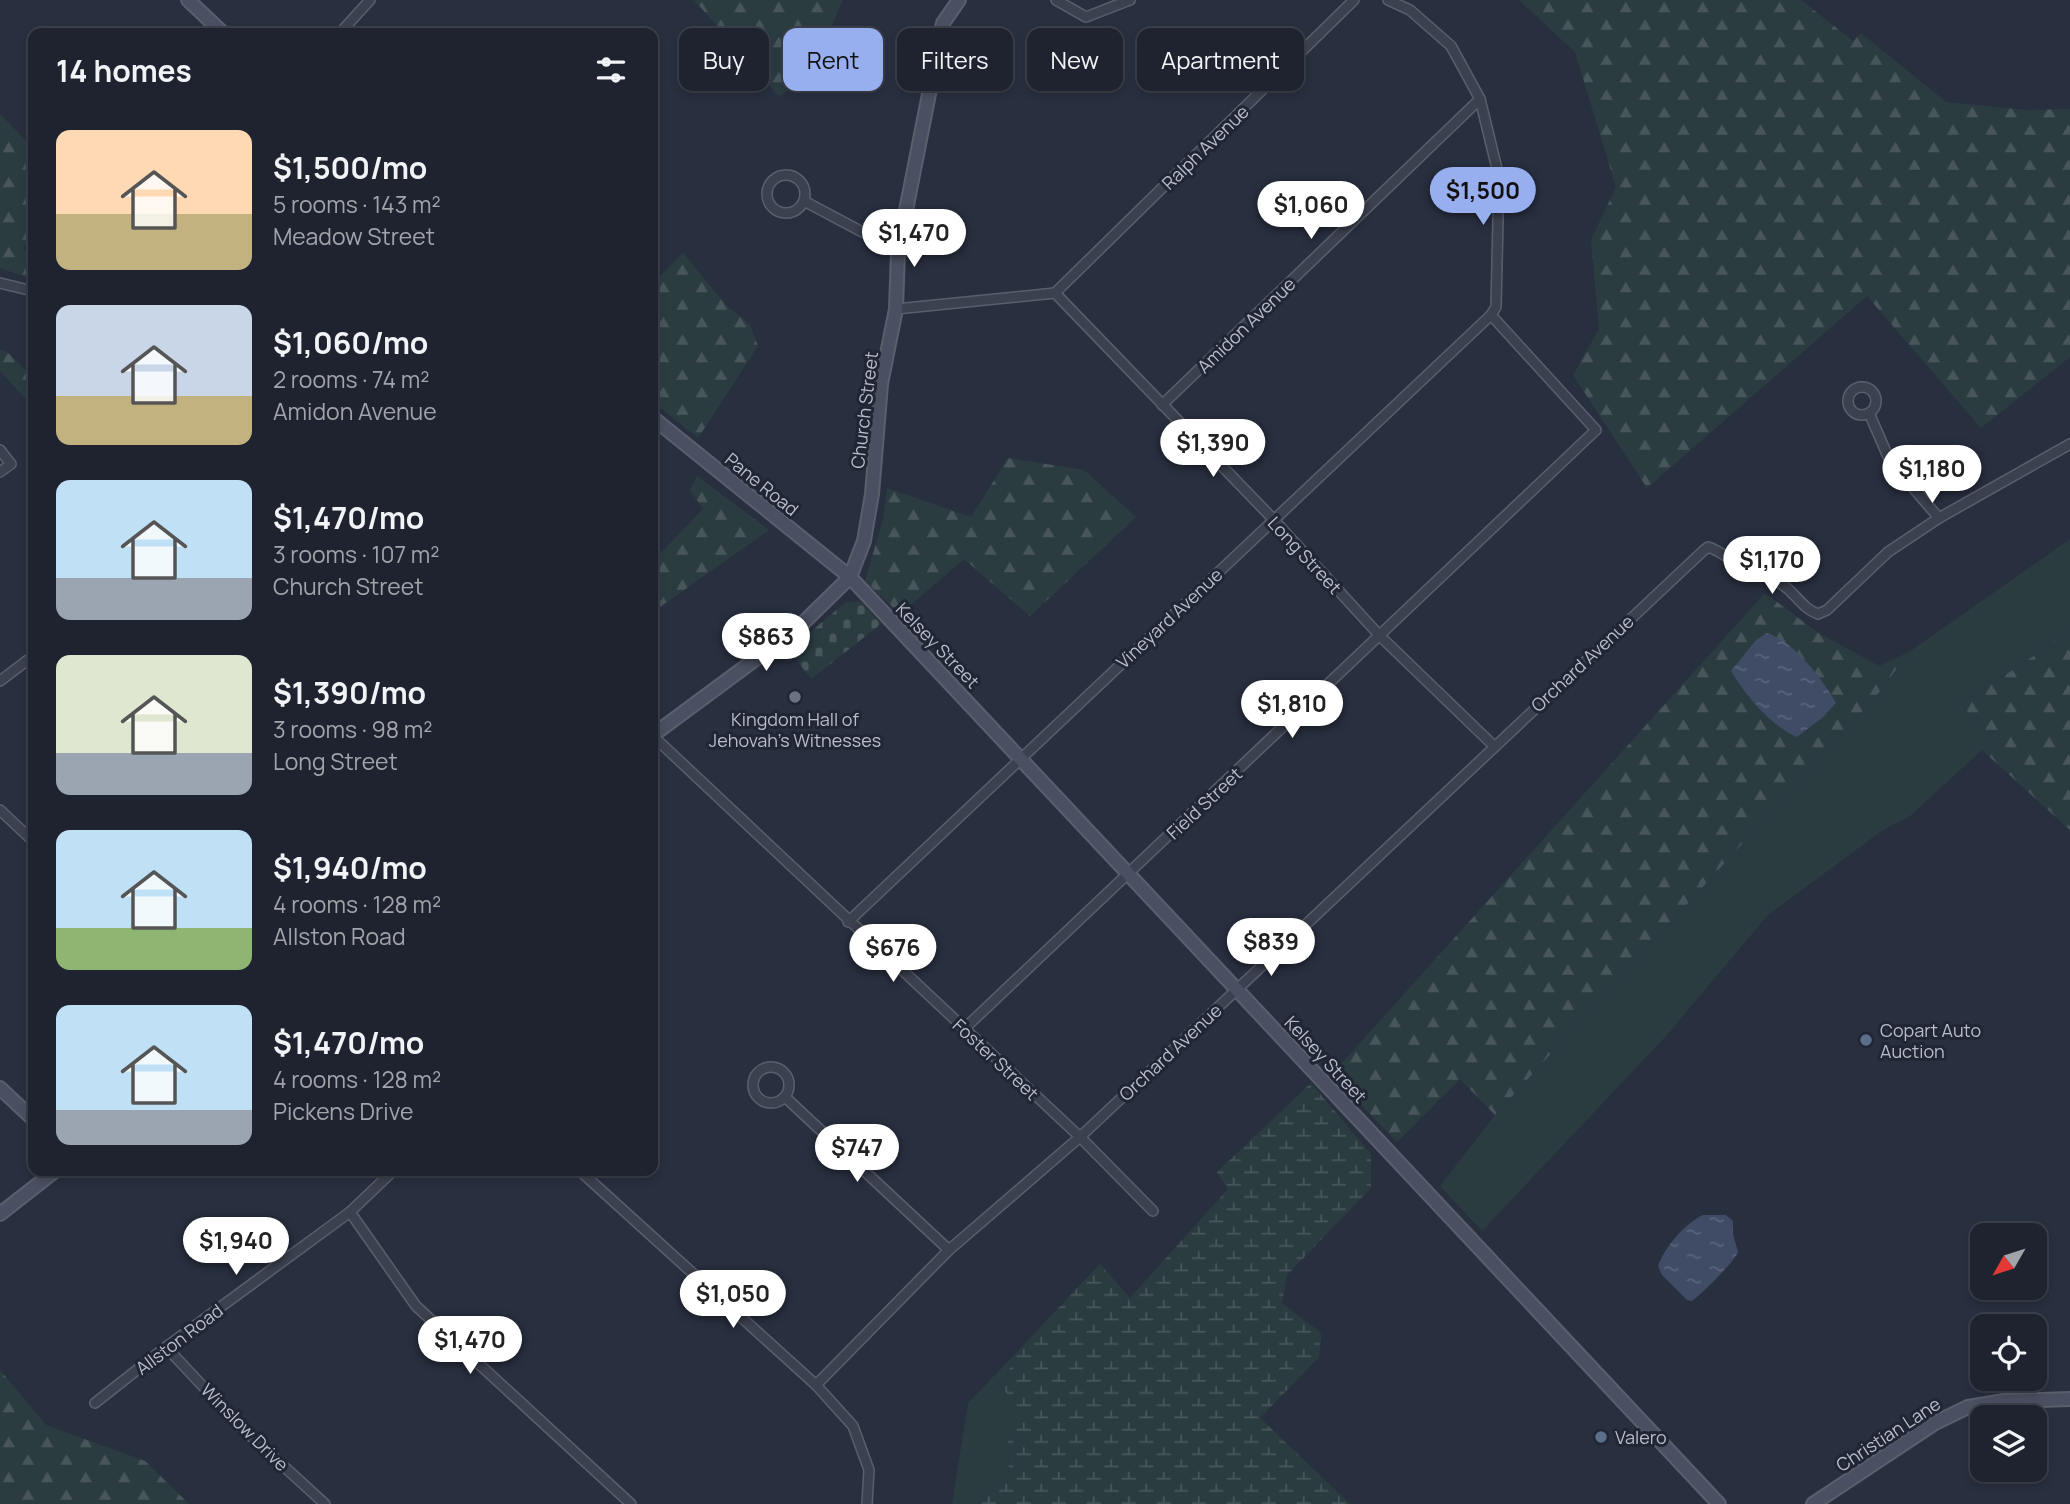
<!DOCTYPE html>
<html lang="en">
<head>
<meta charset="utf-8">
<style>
  body { margin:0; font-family:Manrope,sans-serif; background:#2b2f3b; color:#f1f3f6; height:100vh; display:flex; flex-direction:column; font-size:26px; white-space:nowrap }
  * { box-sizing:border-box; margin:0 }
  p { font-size:23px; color:#a1a4aa }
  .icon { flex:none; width:38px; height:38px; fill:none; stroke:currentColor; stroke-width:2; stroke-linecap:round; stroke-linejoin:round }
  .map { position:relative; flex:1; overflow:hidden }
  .side { position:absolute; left:28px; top:28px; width:630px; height:1148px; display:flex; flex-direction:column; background:#1e232f; border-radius:14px; box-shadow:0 4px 10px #0003,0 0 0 2px #3c404b }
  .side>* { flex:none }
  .banner { position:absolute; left:679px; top:28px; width:665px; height:63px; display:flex; gap:14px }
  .needle { width:46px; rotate:231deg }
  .fabs { position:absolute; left:1970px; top:1223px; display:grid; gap:14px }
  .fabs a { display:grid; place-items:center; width:77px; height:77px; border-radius:14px; background:#1e232f; box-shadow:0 4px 10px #0003,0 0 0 2px #3c404b; font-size:35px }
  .price { position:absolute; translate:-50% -60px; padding:0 16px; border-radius:24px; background:#fff; color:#222; font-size:23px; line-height:46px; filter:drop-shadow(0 2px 4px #0008) }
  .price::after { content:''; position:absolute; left:50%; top:42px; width:21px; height:16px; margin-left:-10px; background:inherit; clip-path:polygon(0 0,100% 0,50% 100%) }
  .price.on { background:#97aeef; color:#111 }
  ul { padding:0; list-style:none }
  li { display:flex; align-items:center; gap:21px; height:175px; padding:0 28px }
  li span { display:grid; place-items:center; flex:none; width:196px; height:140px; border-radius:14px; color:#555 }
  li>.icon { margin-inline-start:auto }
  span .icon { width:84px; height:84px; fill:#fffc; stroke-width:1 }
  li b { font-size:30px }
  h2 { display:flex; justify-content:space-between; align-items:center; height:84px; padding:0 28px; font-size:30px }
  .tag { padding:0 24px; border-radius:14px; background:#1e232f; box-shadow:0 4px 10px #0003,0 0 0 2px #3c404b; font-size:24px; line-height:63px }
  .tag.on { background:#97aeef; color:#111 }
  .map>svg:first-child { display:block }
  .grass { fill:#2b3c41 }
  .forest { fill:url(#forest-firs); fill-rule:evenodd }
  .wetland { fill:url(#wetland-marsh) }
  .cemetery { fill:url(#cemetery-stones) }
  .water { fill:url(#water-ripples) }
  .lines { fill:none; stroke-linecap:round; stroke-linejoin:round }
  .street-casing { stroke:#5a5f6c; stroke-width:12 }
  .secondary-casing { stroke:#5a5f6c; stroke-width:16 }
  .street { stroke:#3c414f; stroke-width:9 }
  .secondary { stroke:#4a5061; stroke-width:12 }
  .worship-dot { fill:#6b7280; stroke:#212634; stroke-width:2.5 }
  .service-dot { fill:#5c6f8a; stroke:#212634; stroke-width:2.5 }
  .labels { text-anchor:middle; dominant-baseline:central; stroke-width:6; stroke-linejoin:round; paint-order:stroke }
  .street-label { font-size:18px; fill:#b8bdc9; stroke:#212634 }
  .poi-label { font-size:18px; fill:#b8bdc9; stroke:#212634; text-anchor:start }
</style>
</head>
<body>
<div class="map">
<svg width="2070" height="1504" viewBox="0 0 2070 1504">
  <defs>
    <pattern id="forest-firs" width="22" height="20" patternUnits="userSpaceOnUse" patternTransform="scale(1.75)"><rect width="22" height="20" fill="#2b3c41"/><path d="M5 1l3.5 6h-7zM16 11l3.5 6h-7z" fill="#48565b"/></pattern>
    <pattern id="wetland-marsh" width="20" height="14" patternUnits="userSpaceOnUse" patternTransform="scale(1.75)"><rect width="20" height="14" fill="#2b3c41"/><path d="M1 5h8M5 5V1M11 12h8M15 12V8" fill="none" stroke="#48565b"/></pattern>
    <pattern id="cemetery-stones" width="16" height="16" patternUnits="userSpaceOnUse" patternTransform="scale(1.75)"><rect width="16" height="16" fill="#2b3c41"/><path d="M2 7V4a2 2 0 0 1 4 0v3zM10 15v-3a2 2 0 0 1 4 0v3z" fill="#48565b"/></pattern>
    <pattern id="water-ripples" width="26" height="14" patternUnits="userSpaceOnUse" patternTransform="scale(1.75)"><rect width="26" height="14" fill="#404b66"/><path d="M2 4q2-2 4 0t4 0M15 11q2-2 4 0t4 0" fill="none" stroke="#5a637b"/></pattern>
  </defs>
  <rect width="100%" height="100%" fill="#282f3f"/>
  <!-- grass -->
  <g class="grass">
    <polygon points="2070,539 2070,631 1961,705 1994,739 1909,817 1883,830 1767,916 1667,1035 1482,1231 1440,1186 1495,1115 1875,698 1909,652"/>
    <polygon points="1016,1353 1002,1387 1019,1409 1008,1441 1009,1476 979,1504 952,1504 968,1403"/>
  </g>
  <!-- forest -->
  <g class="forest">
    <polygon points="694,0 843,0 819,54 818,71 779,96"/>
    <polygon points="1519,0 1801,0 1853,41 1861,33 1946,102 2026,110 2070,109 2070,357 1981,428 1867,296 1647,488 1573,375 1599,329 1591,240 1616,187 1575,52"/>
    <polygon points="0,114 33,148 33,238 23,248 33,258 33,277 29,278 0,268"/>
    <polygon points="683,253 726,305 750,325 758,346 698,438 653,402 653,283"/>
    <polygon points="0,350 7,352 33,377 33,407 0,371"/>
    <polygon points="1008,458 1084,470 1136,517 1030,616 964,559 900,614 865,581 883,519 887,488 971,517"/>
    <polygon points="697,476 769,530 653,612 653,561 703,509 690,490"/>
    <path d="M1765 593 1817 632 1879 666 1909 652 1875 698 1495 1115 1460 1079 1397 1142 1332 1074ZM1806 662 1836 703 1806 732Z"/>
    <polygon points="2070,631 2070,830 1982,750 1994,739 1961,705"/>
    <polygon points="0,1370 46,1425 145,1461 189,1504 0,1504"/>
  </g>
  <!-- wetland -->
  <polygon class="wetland" points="1311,1083 1371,1154 1371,1188 1287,1275 1282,1303 1321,1333 1319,1357 1260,1418 1350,1504 979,1504 1009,1475 1008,1441 1018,1409 1002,1387 1016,1353 1100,1264 1130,1298 1228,1189 1217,1172"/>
  <!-- cemetery -->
  <polygon class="cemetery" points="846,602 861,602 881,624 811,679 789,650"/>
  <!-- water -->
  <g class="water">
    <path d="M1767 633C1796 643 1821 678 1836 703L1822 718 1797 737C1771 726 1746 696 1731 671L1756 640Z"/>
    <path d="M1703 1215H1726L1733 1221V1234L1738 1252C1734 1262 1702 1294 1692 1301L1687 1300 1662 1275 1658 1266C1665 1247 1684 1224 1703 1215Z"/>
  </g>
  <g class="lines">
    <!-- street casing -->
    <g class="street-casing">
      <g id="street">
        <polyline points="1056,0 1086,17 1130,0"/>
        <polyline points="340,33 370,0"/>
        <circle cx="786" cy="194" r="19"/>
        <polyline points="804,201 898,251"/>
        <polyline points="0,283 33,291"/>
        <polyline points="1055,293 1354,0"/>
        <polyline points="896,309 1055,293 1274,520 1380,636 1494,746"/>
        <circle cx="1862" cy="401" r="14"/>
        <polyline points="1162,405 1480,99"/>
        <polyline points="1869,413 1890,461 1939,518"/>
        <polyline points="0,450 11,464 0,472"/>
        <polyline points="0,681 33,656"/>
        <polyline points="653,736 1080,1137 1153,1211"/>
        <polyline points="0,810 33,841"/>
        <polyline points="848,922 1491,315"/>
        <polyline points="964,1029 1596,430 1491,315 1496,307 1499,177 1480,99 1451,46 1410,10 1388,0"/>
        <circle cx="771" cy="1085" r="18"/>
        <polyline points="785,1097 949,1250"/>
        <polyline points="580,1171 816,1385 853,1426 869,1470 867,1504"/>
        <polyline points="350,1212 416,1306 631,1504"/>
        <polyline points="166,1347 243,1429 325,1504"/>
        <path d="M816 1385 949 1250 1080 1137 1703 551 1708 547C1721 551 1731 561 1743 566 1756 573 1771 576 1783 585 1796 594 1803 609 1818 614L1827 610 1888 552 1939 518 2070 444"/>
        <polyline points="95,1403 166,1347 350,1212 393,1171"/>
      </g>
    </g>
    <!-- secondary casing -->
    <g class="secondary-casing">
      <g id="secondary">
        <polyline points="188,0 223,33"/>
        <polyline points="653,418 850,577 1719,1504"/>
        <polyline points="653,735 772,647 803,623 850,577 864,541 872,494 881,384 896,309 898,251 943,23 959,0"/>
        <polyline points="0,1088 33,1119"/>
        <polyline points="0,1214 55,1171"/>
        <polyline points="1813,1504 1935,1423 1968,1407 2004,1401 2070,1399"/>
      </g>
    </g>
    <!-- street -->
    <use href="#street" class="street"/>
    <!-- secondary -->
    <use href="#secondary" class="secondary"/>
  </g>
  <!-- markers -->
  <circle class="worship-dot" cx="795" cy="697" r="7"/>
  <g class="service-dot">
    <circle cx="1866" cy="1040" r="7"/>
    <circle cx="1601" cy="1437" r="7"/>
  </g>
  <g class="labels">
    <!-- street labels -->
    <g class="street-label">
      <text transform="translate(1205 147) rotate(-44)">Ralph Avenue</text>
      <text transform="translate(1246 325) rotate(-44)">Amidon Avenue</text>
      <text transform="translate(864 410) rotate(-83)">Church Street</text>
      <text transform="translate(762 484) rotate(39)">Pane Road</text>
      <text transform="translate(1305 555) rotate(47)">Long Street</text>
      <text transform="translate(1169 618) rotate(-43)">Vineyard Avenue</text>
      <text transform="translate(938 645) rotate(46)">Kelsey Street</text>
      <text transform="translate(1582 663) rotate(-43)">Orchard Avenue</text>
      <text transform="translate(1204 803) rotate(-43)">Field Street</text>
      <text transform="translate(1170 1052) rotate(-43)">Orchard Avenue</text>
      <text transform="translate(996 1059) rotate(43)">Foster Street</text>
      <text transform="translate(1326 1059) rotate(47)">Kelsey Street</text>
      <text transform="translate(179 1339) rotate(-37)">Allston Road</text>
      <text transform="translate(245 1427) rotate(45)">Winslow Drive</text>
      <text transform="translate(1888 1434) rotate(-33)">Christian Lane</text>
    </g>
    <!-- poi labels -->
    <g class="poi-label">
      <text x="795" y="719" text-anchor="middle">Kingdom Hall of<tspan x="795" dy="21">Jehovah's Witnesses</tspan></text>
      <text x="1880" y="1030">Copart Auto<tspan x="1880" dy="21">Auction</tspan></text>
      <text x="1615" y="1437">Valero</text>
    </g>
  </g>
</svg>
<div class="fabs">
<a><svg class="needle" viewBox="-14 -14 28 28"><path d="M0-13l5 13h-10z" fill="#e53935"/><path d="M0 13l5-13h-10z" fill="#a1a4aa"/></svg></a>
<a><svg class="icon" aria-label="locate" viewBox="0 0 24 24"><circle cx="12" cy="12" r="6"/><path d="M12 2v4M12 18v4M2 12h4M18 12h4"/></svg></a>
<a><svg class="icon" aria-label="layers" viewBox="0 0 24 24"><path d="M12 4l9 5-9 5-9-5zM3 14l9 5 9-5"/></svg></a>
</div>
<b class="price on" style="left:1483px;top:227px">$1,500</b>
<b class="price" style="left:1311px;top:241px">$1,060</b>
<b class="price" style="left:914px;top:269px">$1,470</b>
<b class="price" style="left:1213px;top:479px">$1,390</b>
<b class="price" style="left:1932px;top:505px">$1,180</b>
<b class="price" style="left:1772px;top:596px">$1,170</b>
<b class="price" style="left:766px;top:673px">$863</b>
<b class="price" style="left:1292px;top:740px">$1,810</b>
<b class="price" style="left:1271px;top:978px">$839</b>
<b class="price" style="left:893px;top:984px">$676</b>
<b class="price" style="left:857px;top:1184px">$747</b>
<b class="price" style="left:236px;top:1277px">$1,940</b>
<b class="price" style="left:733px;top:1330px">$1,050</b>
<b class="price" style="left:470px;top:1376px">$1,470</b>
<div class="banner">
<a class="tag">Buy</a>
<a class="tag on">Rent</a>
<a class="tag">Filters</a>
<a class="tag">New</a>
<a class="tag">Apartment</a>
</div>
<section class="side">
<h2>14 homes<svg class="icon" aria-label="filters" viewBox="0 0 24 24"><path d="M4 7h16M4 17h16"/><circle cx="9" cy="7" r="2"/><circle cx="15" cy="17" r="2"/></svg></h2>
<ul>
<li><span style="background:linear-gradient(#ffd9b3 60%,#c2b280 0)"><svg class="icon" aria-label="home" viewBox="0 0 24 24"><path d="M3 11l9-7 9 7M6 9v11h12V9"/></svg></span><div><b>$1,500/mo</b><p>5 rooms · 143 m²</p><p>Meadow Street</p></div></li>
<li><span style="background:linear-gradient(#c9d6e8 65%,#c2b280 0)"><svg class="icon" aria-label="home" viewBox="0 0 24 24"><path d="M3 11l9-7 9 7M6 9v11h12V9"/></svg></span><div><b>$1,060/mo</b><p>2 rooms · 74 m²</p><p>Amidon Avenue</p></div></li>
<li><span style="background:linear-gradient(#bfe0f5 70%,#9aa5b1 0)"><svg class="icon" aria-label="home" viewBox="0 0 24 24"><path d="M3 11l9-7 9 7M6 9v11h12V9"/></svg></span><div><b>$1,470/mo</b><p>3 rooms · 107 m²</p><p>Church Street</p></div></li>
<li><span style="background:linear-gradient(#dfe7d0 70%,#9aa5b1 0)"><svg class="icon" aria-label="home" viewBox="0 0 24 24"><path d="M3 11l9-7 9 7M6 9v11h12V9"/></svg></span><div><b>$1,390/mo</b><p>3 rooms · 98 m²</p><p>Long Street</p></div></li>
<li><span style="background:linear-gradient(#bfe0f5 70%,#8fb573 0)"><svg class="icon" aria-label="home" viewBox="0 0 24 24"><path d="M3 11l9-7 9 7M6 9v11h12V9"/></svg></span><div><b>$1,940/mo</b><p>4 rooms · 128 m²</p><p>Allston Road</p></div></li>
<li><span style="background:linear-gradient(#bfe0f5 75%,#9aa5b1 0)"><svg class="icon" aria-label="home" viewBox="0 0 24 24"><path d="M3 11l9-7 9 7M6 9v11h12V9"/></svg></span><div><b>$1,470/mo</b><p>4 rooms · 128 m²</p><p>Pickens Drive</p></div></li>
</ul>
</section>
</div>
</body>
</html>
